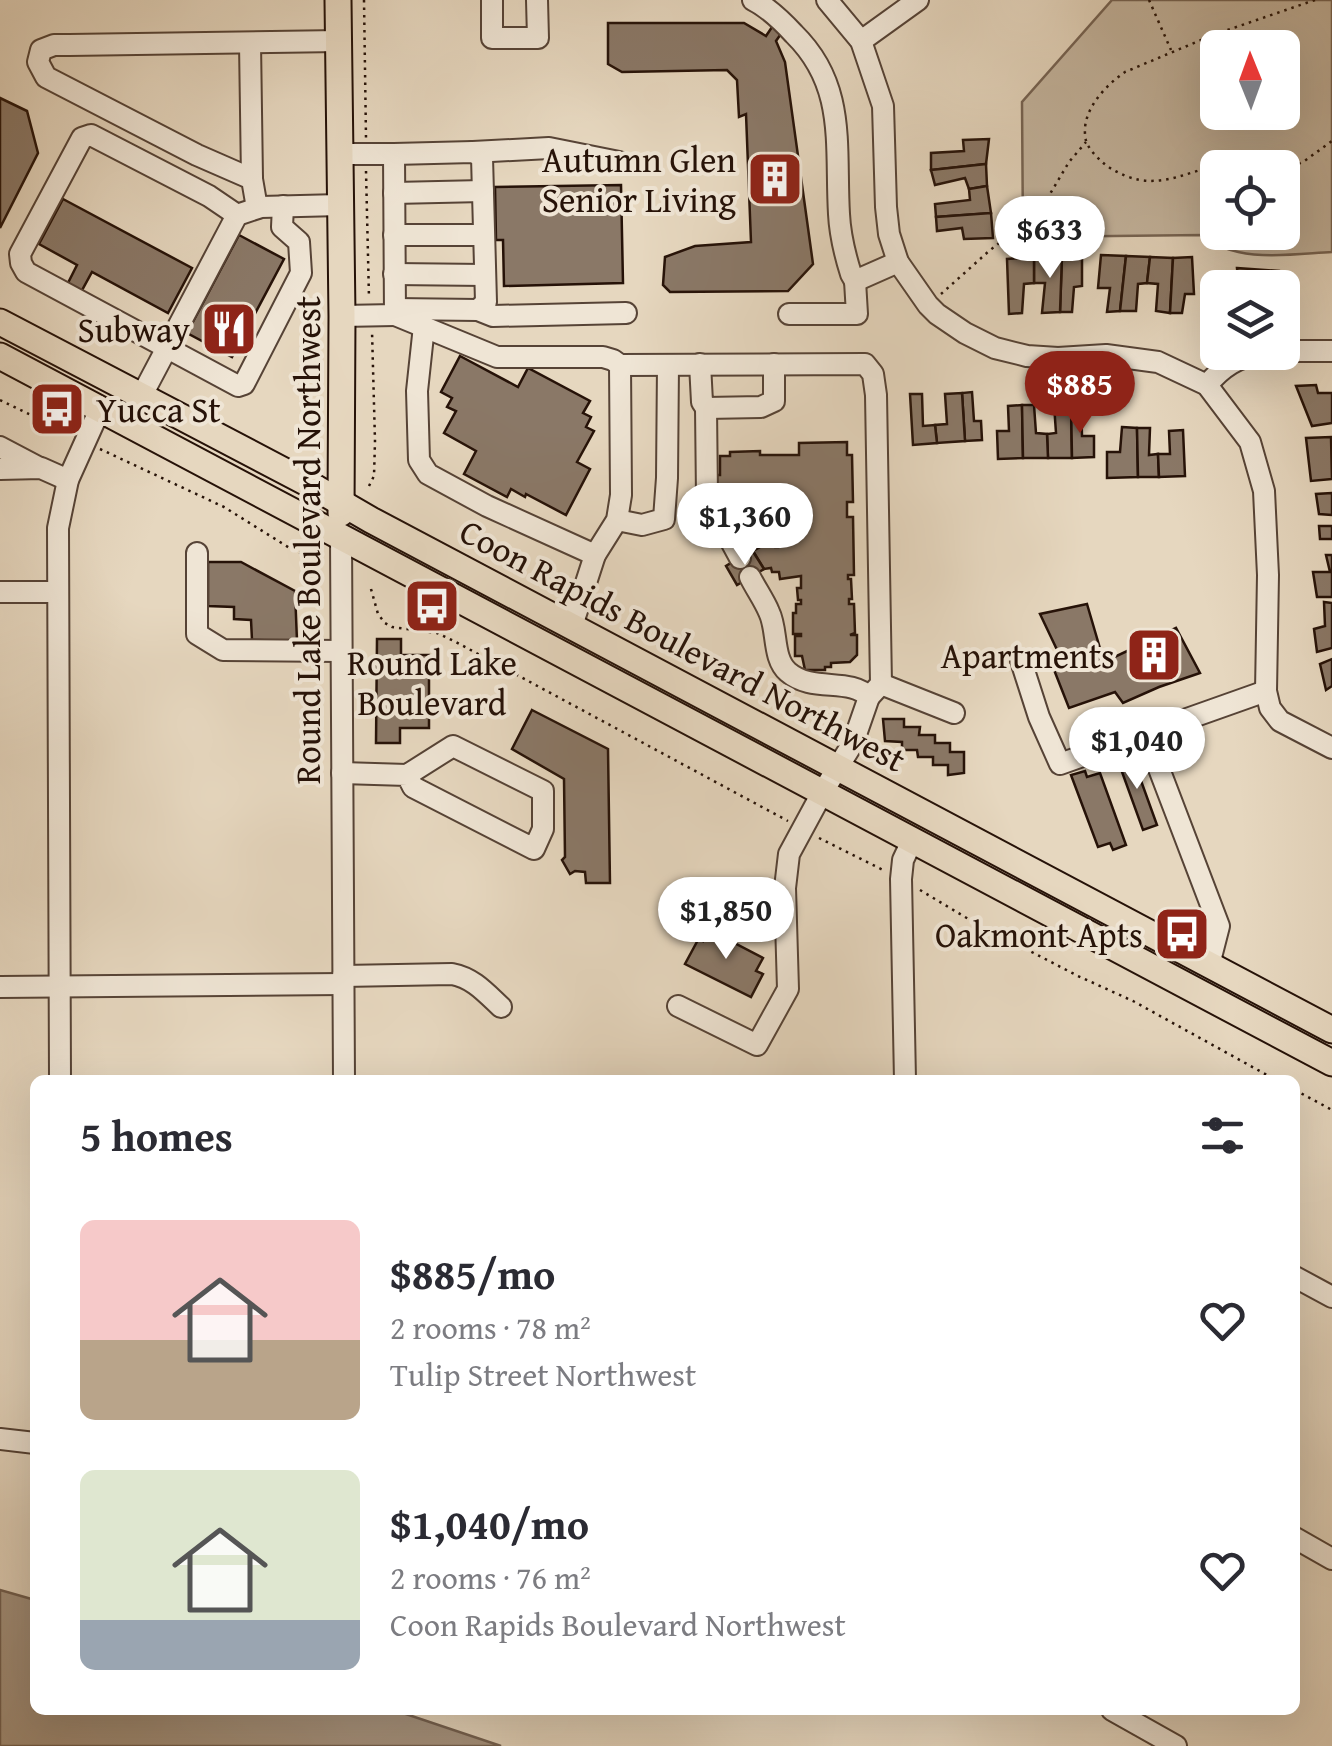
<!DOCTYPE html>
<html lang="en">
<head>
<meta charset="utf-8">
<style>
  body { margin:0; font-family:"Gentium Book Plus",serif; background:#f7f7f7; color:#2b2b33; height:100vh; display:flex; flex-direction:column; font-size:38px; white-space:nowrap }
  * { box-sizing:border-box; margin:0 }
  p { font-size:32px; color:#7c7c81 }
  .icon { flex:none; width:55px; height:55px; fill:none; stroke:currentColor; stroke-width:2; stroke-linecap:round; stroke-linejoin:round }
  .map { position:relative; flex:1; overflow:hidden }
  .details { position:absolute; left:30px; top:1075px; width:1270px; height:640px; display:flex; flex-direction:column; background:#fff; border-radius:15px; box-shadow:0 10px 40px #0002 }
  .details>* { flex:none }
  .needle { width:65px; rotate:359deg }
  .controls { position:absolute; left:1200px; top:30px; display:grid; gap:20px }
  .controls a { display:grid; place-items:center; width:100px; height:100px; border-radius:15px; background:#fff; box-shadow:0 10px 40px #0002; font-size:50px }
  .price { position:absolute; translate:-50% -85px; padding:0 22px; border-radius:35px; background:#fff; color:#222; font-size:32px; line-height:65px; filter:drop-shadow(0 2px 5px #0008) }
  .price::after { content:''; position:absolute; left:50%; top:60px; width:30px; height:22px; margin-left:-15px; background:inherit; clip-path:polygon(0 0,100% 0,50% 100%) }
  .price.on { background:#8f2418; color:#fff }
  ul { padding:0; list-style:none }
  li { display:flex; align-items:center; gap:30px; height:250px; padding:0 50px }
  li span { display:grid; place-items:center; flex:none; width:280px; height:200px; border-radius:15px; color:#555 }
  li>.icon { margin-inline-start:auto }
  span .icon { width:120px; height:120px; fill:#fffc; stroke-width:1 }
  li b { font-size:42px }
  h2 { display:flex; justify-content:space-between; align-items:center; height:120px; padding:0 50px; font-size:42px }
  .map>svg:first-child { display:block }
  .green { fill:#c5b6a0; stroke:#766454; stroke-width:2.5; fill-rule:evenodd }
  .water { fill:#a59481; stroke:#726051; stroke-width:2.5 }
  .building { fill:#8a7867; stroke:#261208; stroke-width:2.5 }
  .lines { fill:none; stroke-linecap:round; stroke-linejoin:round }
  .minor-casing { stroke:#564336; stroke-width:24 }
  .major-casing { stroke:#261208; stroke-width:29 }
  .path { stroke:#261208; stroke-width:2.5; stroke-dasharray:2.5 5; stroke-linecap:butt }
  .minor { stroke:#efe5d5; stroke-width:20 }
  .major { stroke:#e6d7bf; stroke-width:25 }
  .labels { text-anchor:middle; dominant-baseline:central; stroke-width:8; stroke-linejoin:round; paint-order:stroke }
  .poi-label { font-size:35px; fill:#261208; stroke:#efe5d5; text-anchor:end }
  .street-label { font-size:35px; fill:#261208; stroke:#efe5d5 }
</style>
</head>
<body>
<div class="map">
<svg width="1332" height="1746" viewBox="0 0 1332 1746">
  <rect width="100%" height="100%" fill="#e6d7bf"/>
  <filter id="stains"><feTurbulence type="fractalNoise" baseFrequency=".002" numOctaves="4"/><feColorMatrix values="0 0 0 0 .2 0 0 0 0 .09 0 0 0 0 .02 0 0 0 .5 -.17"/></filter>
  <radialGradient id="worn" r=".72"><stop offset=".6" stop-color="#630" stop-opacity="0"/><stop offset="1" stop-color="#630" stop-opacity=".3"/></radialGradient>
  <!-- green -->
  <path class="green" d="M1112 0H1332V252C1292 254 1235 264 1203 235L1023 237 1022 102ZM1218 48H1282V112H1218ZM1218 168H1282V232H1218Z"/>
  <!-- water -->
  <polygon class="water" points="0,1590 35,1600 35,1710 394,1710 501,1746 0,1746"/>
  <!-- building -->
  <g class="building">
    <polygon points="608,23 744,23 766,36 774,24 783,31 776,41 785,62 813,264 788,291 670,292 663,285 665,257 695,246 751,242 746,114 739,117 737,80 727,70 622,72 608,64"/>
    <polygon points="0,98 27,111 38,153 0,228"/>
    <polygon points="989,139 986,164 931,170 931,153 964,151 963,140"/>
    <polygon points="986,164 987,186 969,189 965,178 935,185 931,170"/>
    <polygon points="621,185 623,283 504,286 503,240 496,240 495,187"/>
    <polygon points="987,186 991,213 936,217 935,204 970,200 969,189"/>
    <polygon points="63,199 192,268 168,313 92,272 81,292 67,285 77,265 39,244"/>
    <polygon points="991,213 993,238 964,239 962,228 937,231 936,217"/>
    <polygon points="239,235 284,259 232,357 187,333"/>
    <polygon points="1101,255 1126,256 1120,311 1107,312 1110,288 1098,288"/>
    <polygon points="1062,256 1082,257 1082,286 1074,287 1072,312 1060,312"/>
    <polygon points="1062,256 1060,312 1042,313 1045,283 1034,283 1034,257"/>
    <polygon points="1126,256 1150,257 1147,283 1138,284 1136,311 1120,311"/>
    <polygon points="1034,257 1034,283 1024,284 1022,313 1009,314 1007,259"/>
    <polygon points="1150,257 1173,258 1170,313 1156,311 1158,284 1147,283"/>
    <polygon points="1192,257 1194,294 1185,294 1182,313 1170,313 1173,258"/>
    <polygon points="1237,268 1279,271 1280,286 1252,285 1252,288 1239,288"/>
    <polygon points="460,356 518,387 528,368 590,401 583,413 591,417 586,427 594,431 577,462 590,469 566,515 526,494 525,497 511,489 507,497 464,474 476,451 444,433 456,411 447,407 452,398 441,392"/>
    <polygon points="1316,385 1318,393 1332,393 1332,423 1312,426 1296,386"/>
    <polygon points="972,392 974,421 981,421 982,440 965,441 962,393"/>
    <polygon points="962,393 965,441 937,443 935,425 947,424 945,394"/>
    <polygon points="910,394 922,394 923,426 935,425 937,443 913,445"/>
    <polygon points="1071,403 1072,458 1048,458 1047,434 1056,433 1054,404"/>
    <polygon points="1071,403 1081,403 1082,436 1094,436 1094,457 1072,458"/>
    <polygon points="1022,405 1023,458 998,459 997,431 1009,431 1008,406"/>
    <polygon points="1022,405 1034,405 1036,433 1047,434 1048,458 1023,458"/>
    <polygon points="1122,427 1137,428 1138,477 1107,478 1107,452 1120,452"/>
    <polygon points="1137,428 1150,428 1149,455 1158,454 1159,477 1138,477"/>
    <polygon points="1183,430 1185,476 1159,477 1158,454 1170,454 1169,431"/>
    <polygon points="1331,437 1332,479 1311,481 1306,438"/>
    <polygon points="847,442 847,455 852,455 853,502 847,502 847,517 853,517 854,575 848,575 848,579 851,579 852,599 849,599 849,604 854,604 855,633 850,635 857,635 857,655 850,662 831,663 831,667 825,667 825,670 805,670 802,656 795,656 795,636 801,636 801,634 793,634 793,613 796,613 796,604 801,604 801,600 798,600 797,588 801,588 801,576 780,579 779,572 772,572 771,568 764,569 753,551 760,547 746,523 757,516 775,547 778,547 778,542 775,542 775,531 779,529 800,528 800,513 790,504 760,504 760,508 731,509 732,505 720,505 714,501 714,481 717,481 717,475 720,475 720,456 730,456 730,452 760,451 760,455 799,455 799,443"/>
    <polygon points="1332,493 1332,515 1319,514 1316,494"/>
    <polygon points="1319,526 1332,526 1332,539 1320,539"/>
    <polygon points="752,550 764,569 737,585 726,566"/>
    <polygon points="1326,555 1332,555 1332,597 1317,597 1313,572 1330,572"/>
    <polygon points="208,562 241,562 295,591 297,641 252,640 251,620 234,619 234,607 208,606"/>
    <polygon points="1324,602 1332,603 1332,648 1317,652 1314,629 1325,626"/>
    <polygon points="1087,604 1104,662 1176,628 1200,673 1159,687 1123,703 1115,692 1069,708 1049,657 1059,654 1040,614"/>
    <polygon points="377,639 401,639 401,655 429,655 429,728 400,728 400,743 376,743"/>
    <polygon points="1332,659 1332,686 1326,690 1320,664"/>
    <polygon points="532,710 608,749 610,883 586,883 585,872 575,871 570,874 562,860 565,857 564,779 512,749"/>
    <polygon points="883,719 904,719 904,727 920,727 919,735 935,735 935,743 950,743 950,752 964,752 964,773 948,775 948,765 933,765 933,757 918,757 917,750 902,750 902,742 885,741"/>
    <polygon points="1131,753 1157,825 1143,830 1117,758"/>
    <polygon points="1085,771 1087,777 1100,773 1126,845 1113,850 1110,843 1098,847 1071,775"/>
    <polygon points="711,926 727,935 725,938 763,958 756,971 763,974 751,997 685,964 699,938 703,941"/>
  </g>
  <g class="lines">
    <!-- minor casing -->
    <g class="minor-casing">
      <g id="minor">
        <polyline points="492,0 492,38 538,38 537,0"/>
        <path d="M753 0C769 8 782 21 794 34 847 86 835 146 839 214 840 235 845 255 851 274L855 281 898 262"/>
        <polyline points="827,0 861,41 883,106 886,207 889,234 898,262 928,305 937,314 965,333 995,348 1027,356 1058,358 1106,355 1158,362 1207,385 1250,442 1264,491 1268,575 1266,691 1270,708 1280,721 1332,748"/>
        <polyline points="861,41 918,0"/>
        <polyline points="250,43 252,179"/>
        <polyline points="473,152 549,148 619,162"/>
        <polyline points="340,154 394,154 395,315 342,316"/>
        <polyline points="394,154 473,152 482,157 486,302 478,310 395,309"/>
        <polyline points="394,193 483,191"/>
        <polyline points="257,208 252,179 197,155 46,77 38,62 41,50 54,45 69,45 339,41"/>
        <polyline points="237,215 209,196 91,135 82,138 20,254 21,263 26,272 238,386 244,384 301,273 299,242 282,227 283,206"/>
        <polyline points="394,235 484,235"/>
        <polyline points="394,274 485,275"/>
        <polyline points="478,310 493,316 626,313"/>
        <polyline points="789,314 857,314 855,281"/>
        <polyline points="395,315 497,357 603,357 613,360 620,365 621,495 617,520 595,555 572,626"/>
        <polyline points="424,326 417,391 419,460 428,474 487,506 595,555"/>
        <polyline points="1282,351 1332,351"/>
        <polyline points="700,364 702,402 706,408 761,407 774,401 774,364"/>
        <polyline points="620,365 865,364 873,374 876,395 881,684 869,697"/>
        <path d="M1207 385C1223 366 1237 358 1261 352"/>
        <polyline points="141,397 237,215 261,207 340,205"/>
        <polyline points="706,408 707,497 740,558"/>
        <polyline points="0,447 38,467"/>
        <polyline points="0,469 41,468 68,480"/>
        <polyline points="617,520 642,525 664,519 667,478 668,365"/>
        <polyline points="341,538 344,1080"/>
        <polyline points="197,553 197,634 223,650 341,651"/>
        <polyline points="0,592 57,592"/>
        <polyline points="1021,661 1039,717 1060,764 1266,691"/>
        <polyline points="881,684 954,713"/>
        <polyline points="1145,732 1219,926 1209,965"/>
        <polyline points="342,773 407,775 453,746 543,791 543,829 534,849 413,787 407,775"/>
        <path d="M343 976 452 974C473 978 485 992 501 1007"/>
        <polyline points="0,987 343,984"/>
        <path d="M678 1006 757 1045 788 989 785 888 789 854 822 793 853 743 869 697C850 677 812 693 788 672 772 658 778 630 769 612 764 600 756 589 750 577"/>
        <polyline points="60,1080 58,528 68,480 100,409"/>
        <polyline points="905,1080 901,879 903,860 912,841"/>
        <polyline points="1295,1277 1332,1297"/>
        <polyline points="0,1439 35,1443"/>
        <polyline points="1295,1538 1332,1559"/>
        <polyline points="1112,1710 1176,1746"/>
      </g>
    </g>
    <!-- major casing -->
    <g class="major-casing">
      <g id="major">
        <polyline points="338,0 342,316 341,513"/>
        <polyline points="0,322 309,484 371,520 1332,1030"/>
        <polyline points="0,356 1332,1063"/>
      </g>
    </g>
    <!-- path -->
    <g class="path">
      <polyline points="364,0 366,138"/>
      <polyline points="1149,0 1171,50"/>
      <path d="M1315 0 1213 35 1125 72C1106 85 1083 109 1085 134 1085 145 1093 153 1100 160 1108 168 1117 172 1126 176 1162 190 1189 170 1224 164 1246 161 1270 166 1293 166L1303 162 1332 141"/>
      <polyline points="366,171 369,298"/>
      <polyline points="941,294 989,251 1030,219 1047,199 1069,162 1086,142"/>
      <polyline points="0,400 70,434"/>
      <polyline points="100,449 224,507 296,552 308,555"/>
      <polyline points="369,486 374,476 375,441 372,331"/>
      <polyline points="371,589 378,614 385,623 392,627 437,633 454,641 788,821"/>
      <polyline points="819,838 883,870"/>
      <polyline points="920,890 970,920 1078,976 1133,1001 1276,1080"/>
      <polyline points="1295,1090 1332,1110"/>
    </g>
    <!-- minor -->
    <use href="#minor" class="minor"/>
    <!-- major -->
    <use href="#major" class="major"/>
  </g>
  <!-- icons -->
  <defs>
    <g id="building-square" transform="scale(2.875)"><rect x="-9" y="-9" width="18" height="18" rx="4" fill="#8f2418" stroke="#efe5d5"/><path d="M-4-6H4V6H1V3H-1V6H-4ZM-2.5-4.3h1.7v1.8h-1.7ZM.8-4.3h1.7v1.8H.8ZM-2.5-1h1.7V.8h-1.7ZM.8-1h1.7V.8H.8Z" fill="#fff"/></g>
    <g id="restaurant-square" transform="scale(2.875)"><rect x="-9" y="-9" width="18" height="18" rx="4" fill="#8f2418" stroke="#efe5d5"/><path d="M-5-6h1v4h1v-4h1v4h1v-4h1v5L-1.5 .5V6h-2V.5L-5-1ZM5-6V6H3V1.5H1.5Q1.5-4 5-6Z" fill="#fff"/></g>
    <g id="bus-square" transform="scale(2.875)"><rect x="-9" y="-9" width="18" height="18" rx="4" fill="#8f2418" stroke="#efe5d5"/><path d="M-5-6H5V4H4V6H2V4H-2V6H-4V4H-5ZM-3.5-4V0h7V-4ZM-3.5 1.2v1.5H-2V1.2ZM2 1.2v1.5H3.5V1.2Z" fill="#fff"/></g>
  </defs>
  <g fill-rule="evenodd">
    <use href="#building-square" x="775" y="179"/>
    <use href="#restaurant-square" x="229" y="329"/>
    <use href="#bus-square" x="57" y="409"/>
    <use href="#bus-square" x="432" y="606"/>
    <use href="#building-square" x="1154" y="655"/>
    <use href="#bus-square" x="1182" y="934"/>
  </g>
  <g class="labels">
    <!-- poi labels -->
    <g class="poi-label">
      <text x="736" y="159">Autumn Glen<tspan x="736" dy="40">Senior Living</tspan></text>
      <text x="190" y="329">Subway</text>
      <text x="96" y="409" text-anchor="start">Yucca St</text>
      <text x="1115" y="655">Apartments</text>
      <text x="432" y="662" text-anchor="middle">Round Lake<tspan x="432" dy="40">Boulevard</tspan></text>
      <text x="1143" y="934">Oakmont Apts</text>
    </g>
    <!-- street labels -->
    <g class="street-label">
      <text transform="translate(307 540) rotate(-90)">Round Lake Boulevard Northwest</text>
      <text transform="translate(683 645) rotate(28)">Coon Rapids Boulevard Northwest</text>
    </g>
  </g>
  <rect width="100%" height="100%" filter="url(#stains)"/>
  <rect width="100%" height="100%" fill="url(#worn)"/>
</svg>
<div class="controls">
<a><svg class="needle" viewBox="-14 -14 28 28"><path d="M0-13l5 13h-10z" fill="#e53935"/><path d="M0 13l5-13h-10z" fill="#7c7c81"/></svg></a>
<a><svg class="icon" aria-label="locate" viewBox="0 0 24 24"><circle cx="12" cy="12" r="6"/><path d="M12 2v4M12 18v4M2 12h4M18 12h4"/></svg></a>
<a><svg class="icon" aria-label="layers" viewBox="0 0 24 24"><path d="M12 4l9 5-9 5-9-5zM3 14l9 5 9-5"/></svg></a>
</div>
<b class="price" style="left:1050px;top:281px">$633</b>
<b class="price on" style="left:1080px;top:436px">$885</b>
<b class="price" style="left:745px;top:568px">$1,360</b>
<b class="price" style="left:1137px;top:792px">$1,040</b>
<b class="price" style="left:726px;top:962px">$1,850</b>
<section class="details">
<h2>5 homes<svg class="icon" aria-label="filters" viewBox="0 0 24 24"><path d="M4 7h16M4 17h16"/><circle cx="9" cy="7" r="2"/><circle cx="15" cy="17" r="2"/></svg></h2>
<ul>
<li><span style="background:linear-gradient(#f6c9c9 60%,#b9a48a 0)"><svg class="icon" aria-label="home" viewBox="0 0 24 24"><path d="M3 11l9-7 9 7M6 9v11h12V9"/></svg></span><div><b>$885/mo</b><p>2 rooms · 78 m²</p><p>Tulip Street Northwest</p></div><svg class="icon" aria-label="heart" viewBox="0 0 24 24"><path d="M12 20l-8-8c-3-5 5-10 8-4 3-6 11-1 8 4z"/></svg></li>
<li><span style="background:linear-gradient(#dfe7d0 75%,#9aa5b1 0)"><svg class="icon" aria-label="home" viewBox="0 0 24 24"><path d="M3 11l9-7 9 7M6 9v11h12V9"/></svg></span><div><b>$1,040/mo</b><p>2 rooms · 76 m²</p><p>Coon Rapids Boulevard Northwest</p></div><svg class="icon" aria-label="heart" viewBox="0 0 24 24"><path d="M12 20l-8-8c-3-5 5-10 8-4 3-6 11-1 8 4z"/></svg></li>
</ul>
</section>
</div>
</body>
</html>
